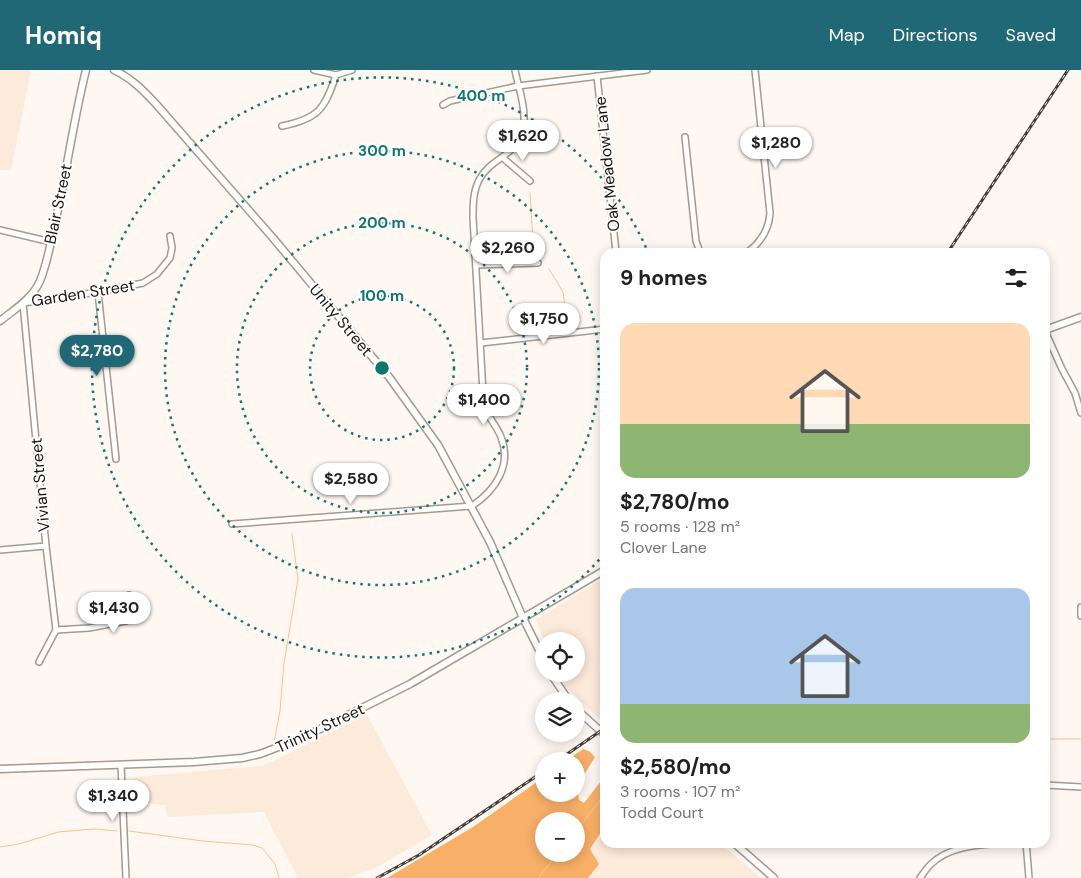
<!DOCTYPE html>
<html lang="en">
<head>
<meta charset="utf-8">
<style>
  body { margin:0; font-family:"DM Sans",sans-serif; background:#f6f6f6; color:#202124; height:100vh; display:flex; flex-direction:column; font-size:19px; white-space:nowrap }
  * { box-sizing:border-box; margin:0 }
  p { font-size:16px; color:#757577 }
  .icon { flex:none; width:28px; height:28px; fill:none; stroke:currentColor; stroke-width:2; stroke-linecap:round; stroke-linejoin:round }
  .map { position:relative; flex:1; overflow:hidden }
  .panel { position:absolute; left:600px; top:178px; width:450px; height:600px; display:flex; flex-direction:column; background:#fff; border-radius:15px; box-shadow:0 2px 12px #0003 }
  .panel>* { flex:none }
  .controls { position:absolute; left:535px; top:562px; display:grid; gap:10px }
  .controls a { display:grid; place-items:center; width:50px; height:50px; border-radius:50%; background:#fff; box-shadow:0 2px 12px #0003; font-size:25px }
  .price { position:absolute; translate:-50% -42px; padding:0 11px; border-radius:18px; background:#fff; color:#222; font-size:16px; line-height:32px; filter:drop-shadow(0 1px 2px #0008) }
  .price::after { content:''; position:absolute; left:50%; top:30px; width:15px; height:11px; margin-left:-8px; background:inherit; clip-path:polygon(0 0,100% 0,50% 100%) }
  .price.active { background:#216877; color:#fff }
  ul { padding:0; list-style:none }
  li { display:grid; align-content:center; gap:10px; height:265px; padding:0 20px }
  li span { display:grid; place-items:center; height:155px; border-radius:15px; color:#555 }
  li>.icon { margin-inline-start:auto }
  span .icon { width:90px; height:90px; fill:#fffc; stroke-width:1 }
  li b { font-size:21px }
  h2 { display:flex; justify-content:space-between; align-items:center; height:60px; padding:0 20px; font-size:21px }
  header { display:flex; align-items:center; gap:30px; box-sizing:border-box; height:70px; padding:0 25px; background:#216877; color:#fff }
  header strong { font-size:24px }
  nav { display:flex; gap:28px; margin-inline-start:auto; font-size:18px }
  .map>svg:first-child { display:block }
  .built { fill:#fceada }
  .forest { fill:#f8af67; fill-rule:evenodd }
  .lines { fill:none; stroke-linecap:round; stroke-linejoin:round }
  .stream { stroke:#fdc28a; stroke-width:1 }
  .minor-casing { stroke:#a8998b; stroke-width:8 }
  .tertiary-casing { stroke:#a8998b; stroke-width:9 }
  .minor { stroke:#fff; stroke-width:5 }
  .tertiary { stroke:#fff; stroke-width:6 }
  .rail-casing { stroke:#413c36; stroke-width:3 }
  .rail { stroke:#fff; stroke-width:1; stroke-dasharray:4; stroke-linecap:butt }
  .ring { fill:none; stroke:#0f766e; stroke-width:2.5; stroke-dasharray:2.5 5 }
  .labels { text-anchor:middle; dominant-baseline:central; stroke-width:4; stroke-linejoin:round; paint-order:stroke }
  .street-label { font-size:16px; fill:#19140e; stroke:#fff }
  .centre { fill:#0f766e; stroke:#fff; stroke-width:2.5 }
  .ring-label { font-size:15px; text-anchor:middle; font-weight:bold; fill:#0f766e; stroke:#fff; stroke-width:4; stroke-linejoin:round; paint-order:stroke }
</style>
</head>
<body>
<header>
<strong>Homiq</strong>
<nav><a>Map</a><a>Directions</a><a>Saved</a></nav>
</header>
<div class="map">
<svg width="1081" height="808" viewBox="0 0 1081 808">
  <rect width="100%" height="100%" fill="#fef7f2"/>
  <!-- built -->
  <g class="built">
    <polygon points="0,0 31,0 11,100 0,100"/>
    <polygon points="605,507 605,651 603,652 564,615 559,604 576,604 576,571 545,571 536,550"/>
    <polygon points="367,645 432,765 377,797 348,808 298,808 264,742 167,747 165,735 135,732 135,707 263,696"/>
    <polygon points="605,756 605,772 720,773 761,808 588,808 598,794 590,779"/>
  </g>
  <!-- forest -->
  <path class="forest" d="M583 679 589 681 595 687 577 716 579 730 584 733 605 706V756L590 779 599 794 588 808H387L473 757 544 707V724H576V691H566ZM544 751H576V784H544Z"/>
  <g class="lines">
    <!-- stream -->
    <g class="stream">
      <polyline points="530,123 533,172"/>
      <polyline points="549,199 563,222 568,257"/>
      <polyline points="1045,669 1081,669"/>
      <polyline points="274,672 280,641 284,593 298,509 292,464"/>
      <polyline points="129,761 203,771 253,775 262,778 275,794 279,808"/>
      <polyline points="576,761 605,724"/>
      <polyline points="0,777 19,774 58,762 94,759 117,761"/>
      <polyline points="538,808 557,784"/>
    </g>
    <!-- minor casing -->
    <g class="minor-casing">
      <g id="minor">
        <polyline points="314,0 336,5"/>
        <polyline points="336,5 352,0"/>
        <polyline points="597,6 616,182"/>
        <polyline points="443,35 450,31 518,16 647,0"/>
        <path d="M282 56C318 49 325 39 336 5"/>
        <polyline points="685,67 696,171 700,182"/>
        <polyline points="503,88 530,111"/>
        <polyline points="0,160 51,172"/>
        <path d="M748 182C761 172 769 160 770 143L755 0"/>
        <polyline points="477,195 538,193"/>
        <polyline points="98,222 116,389"/>
        <polyline points="1045,261 1062,299 1075,323 1081,343"/>
        <polyline points="481,273 605,259"/>
        <path d="M232 454 472 436C496 420 512 395 501 367 498 359 493 353 489 346 486 339 484 331 483 323L473 148C473 135 473 122 479 110 492 85 522 87 524 50 525 34 518 16 515 0"/>
        <polyline points="0,480 46,476"/>
        <polyline points="1081,546 1081,537"/>
        <polyline points="56,560 89,558 126,551 130,548 129,525"/>
        <polyline points="39,592 56,560 46,476 23,233 98,222 143,213 157,204 170,188 172,178 170,166"/>
        <polyline points="121,695 126,808"/>
        <polyline points="1045,715 1081,717"/>
        <polyline points="1026,772 1029,808"/>
        <path d="M920 808C923 804 926 799 930 795 951 773 988 775 1016 772"/>
      </g>
    </g>
    <!-- tertiary casing -->
    <g class="tertiary-casing">
      <g id="tertiary">
        <path d="M114 0C131 8 143 20 156 34L273 168 389 307 438 375 490 472 523 548 544 590"/>
        <path d="M0 251C15 239 32 229 40 211 47 194 50 176 54 158 66 106 73 52 86 0"/>
        <polyline points="1045,260 1081,247"/>
        <polyline points="551,604 569,631"/>
        <polyline points="576,639 605,665"/>
        <polyline points="0,699 194,692 242,688 260,684 302,668 410,614 605,500"/>
        <polyline points="733,772 774,808"/>
      </g>
    </g>
    <!-- minor -->
    <use href="#minor" class="minor"/>
    <!-- tertiary -->
    <use href="#tertiary" class="tertiary"/>
    <!-- rail casing -->
    <g class="rail-casing">
      <g id="rail">
        <polyline points="948,182 1068,0"/>
        <polyline points="557,691 605,658"/>
        <polyline points="377,808 419,785 544,701"/>
      </g>
    </g>
    <!-- rail -->
    <use href="#rail" class="rail"/>
  </g>
  <!-- distance rings -->
  <g class="ring">
    <circle cx="382" cy="298" r="72"/>
    <circle cx="382" cy="298" r="145"/>
    <circle cx="382" cy="298" r="217"/>
    <path d="M604 484A290 290 0 1 1 648 182"/>
  </g>
  <g class="labels">
    <!-- street labels -->
    <g class="street-label">
      <text transform="translate(607 94) rotate(-96)">Oak Meadow Lane</text>
      <text transform="translate(58 134) rotate(-78)">Blair Street</text>
      <text transform="translate(83 223) rotate(-9)">Garden Street</text>
      <text transform="translate(341 250) rotate(50)">Unity Street</text>
      <text transform="translate(40 415) rotate(-95)">Vivian Street</text>
      <text transform="translate(320 658) rotate(-25)">Trinity Street</text>
    </g>
  </g>
  <circle cx="382" cy="298" r="8" class="centre"/>
  <g class="ring-label">
    <text x="481" y="31">400 m</text>
    <text x="382" y="86">300 m</text>
    <text x="382" y="158">200 m</text>
    <text x="382" y="231">100 m</text>
  </g>
</svg>
<div class="controls">
<a><svg class="icon" aria-label="locate" viewBox="0 0 24 24"><circle cx="12" cy="12" r="6"/><path d="M12 2v4M12 18v4M2 12h4M18 12h4"/></svg></a>
<a><svg class="icon" aria-label="layers" viewBox="0 0 24 24"><path d="M12 4l9 5-9 5-9-5zM3 14l9 5 9-5"/></svg></a>
<a>+</a>
<a>−</a>
</div>
<b class="price" style="left:523px;top:92px">$1,620</b>
<b class="price" style="left:776px;top:99px">$1,280</b>
<b class="price" style="left:508px;top:204px">$2,260</b>
<b class="price" style="left:544px;top:275px">$1,750</b>
<b class="price active" style="left:97px;top:307px">$2,780</b>
<b class="price" style="left:484px;top:356px">$1,400</b>
<b class="price" style="left:351px;top:435px">$2,580</b>
<b class="price" style="left:114px;top:564px">$1,430</b>
<b class="price" style="left:113px;top:752px">$1,340</b>
<section class="panel">
<h2>9 homes<svg class="icon" aria-label="filters" viewBox="0 0 24 24"><path d="M4 7h16M4 17h16"/><circle cx="9" cy="7" r="2"/><circle cx="15" cy="17" r="2"/></svg></h2>
<ul>
<li><span style="background:linear-gradient(#ffd9b3 65%,#8fb573 0)"><svg class="icon" aria-label="home" viewBox="0 0 24 24"><path d="M3 11l9-7 9 7M6 9v11h12V9"/></svg></span><div><b>$2,780/mo</b><p>5 rooms · 128 m²</p><p>Clover Lane</p></div></li>
<li><span style="background:linear-gradient(#a9c7e8 75%,#8fb573 0)"><svg class="icon" aria-label="home" viewBox="0 0 24 24"><path d="M3 11l9-7 9 7M6 9v11h12V9"/></svg></span><div><b>$2,580/mo</b><p>3 rooms · 107 m²</p><p>Todd Court</p></div></li>
</ul>
</section>
</div>
</body>
</html>
